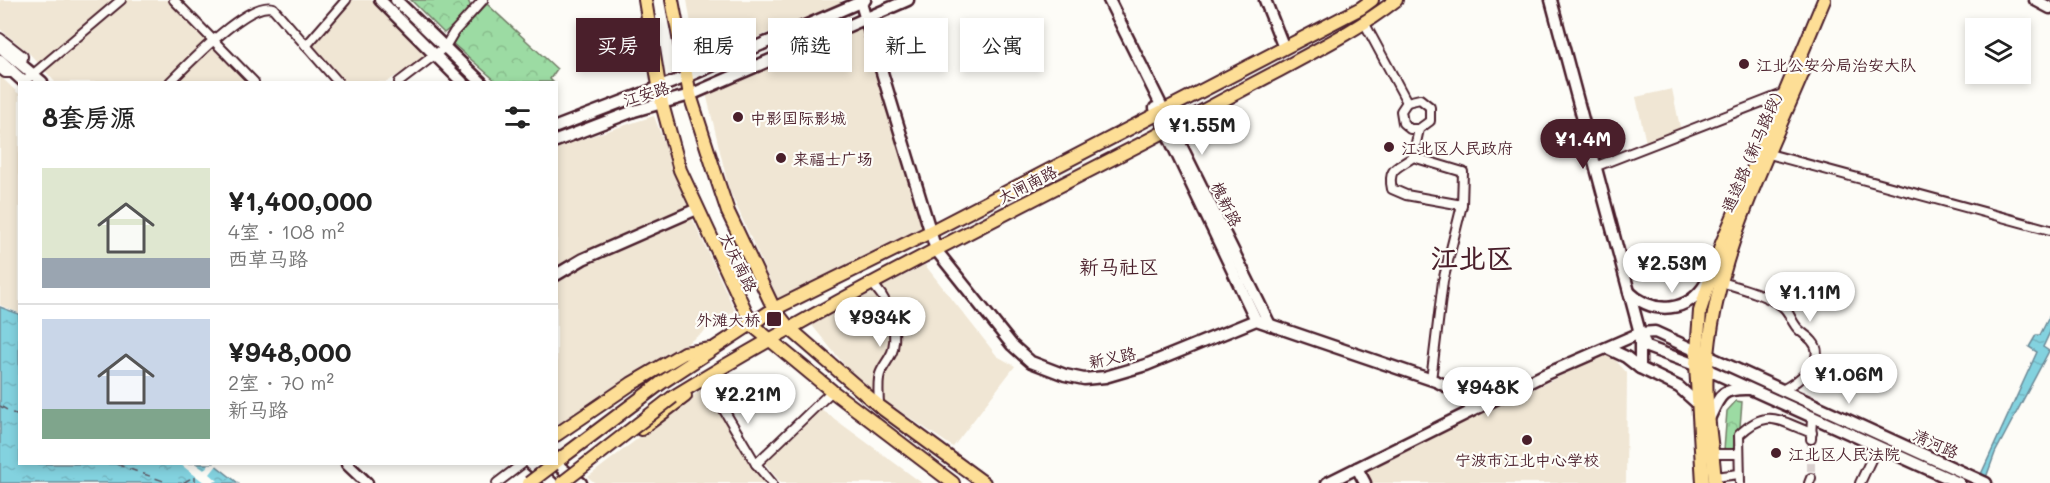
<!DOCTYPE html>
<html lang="zh">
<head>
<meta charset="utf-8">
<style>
  body { margin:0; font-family:Mali,"LXGW WenKai TC",sans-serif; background:#f6f6f6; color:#222; height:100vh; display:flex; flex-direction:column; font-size:22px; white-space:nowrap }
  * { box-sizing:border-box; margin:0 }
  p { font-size:20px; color:#767676 }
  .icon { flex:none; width:33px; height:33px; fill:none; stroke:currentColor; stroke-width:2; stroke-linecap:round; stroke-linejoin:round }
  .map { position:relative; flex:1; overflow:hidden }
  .details { position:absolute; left:18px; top:81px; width:540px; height:384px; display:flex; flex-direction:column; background:#fff; border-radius:0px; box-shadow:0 3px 9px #0003 }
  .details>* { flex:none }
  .top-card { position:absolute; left:576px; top:18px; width:570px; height:54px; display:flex; gap:12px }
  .tools { position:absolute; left:1965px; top:18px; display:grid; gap:12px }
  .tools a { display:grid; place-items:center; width:66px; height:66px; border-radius:0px; background:#fff; box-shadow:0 3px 9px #0003; font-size:30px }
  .price { position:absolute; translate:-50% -51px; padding:0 14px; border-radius:21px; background:#fff; color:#222; font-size:20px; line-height:39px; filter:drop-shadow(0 2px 3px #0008) }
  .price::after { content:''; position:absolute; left:50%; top:36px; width:18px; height:14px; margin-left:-9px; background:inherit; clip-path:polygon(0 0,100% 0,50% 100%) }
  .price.selected { background:#4a1f2b; color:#fff }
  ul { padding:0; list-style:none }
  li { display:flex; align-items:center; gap:18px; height:150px; padding:0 24px }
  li+li { border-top:2px solid #e0e0e0 }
  li span { display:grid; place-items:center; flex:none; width:168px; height:120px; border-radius:0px; color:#555 }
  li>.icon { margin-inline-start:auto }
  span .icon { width:72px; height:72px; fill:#fffc; stroke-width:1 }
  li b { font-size:26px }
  h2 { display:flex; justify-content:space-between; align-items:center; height:72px; padding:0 24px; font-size:26px }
  .chip { padding:0 21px; border-radius:0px; background:#fff; box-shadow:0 3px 9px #0003; font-size:21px; line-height:54px }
  .chip.selected { background:#4a1f2b; color:#fff }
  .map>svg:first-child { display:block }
  .built { fill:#f0e6d4 }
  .forest { fill:url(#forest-crowns); stroke:#737d67; stroke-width:1.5 }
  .water { fill:url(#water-ripples); stroke:#6c8a97; stroke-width:1.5 }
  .pier { fill:#fdfcf7 }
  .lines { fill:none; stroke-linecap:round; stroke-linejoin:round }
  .ferry { stroke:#5b5561; stroke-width:1.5; stroke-dasharray:8 6; stroke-linecap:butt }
  .minor-tunnel { stroke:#d9d0ce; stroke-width:8; stroke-dasharray:8 4; stroke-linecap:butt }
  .minor-casing { stroke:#4a1f2b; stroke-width:12 }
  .tertiary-casing { stroke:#4a1f2b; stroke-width:15 }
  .secondary-casing { stroke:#4a1f2b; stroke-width:15 }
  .primary-casing { stroke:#4a1f2b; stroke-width:16 }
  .minor { stroke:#fdfcf7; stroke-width:8 }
  .tertiary { stroke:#fdfcf7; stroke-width:10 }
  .secondary { stroke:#fdfcf7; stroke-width:10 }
  .primary { stroke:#fdde96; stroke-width:12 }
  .primary-bridge-casing { stroke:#4a1f2b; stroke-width:16; stroke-linecap:butt }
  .primary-bridge { stroke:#fdde96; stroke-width:12 }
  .poi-dot { fill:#4a1f2b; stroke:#fdfcf7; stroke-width:2 }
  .labels { text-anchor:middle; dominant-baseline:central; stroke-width:4.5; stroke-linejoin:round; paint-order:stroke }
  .poi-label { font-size:16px; fill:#4a1f2b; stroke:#fdfcf7; text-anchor:start }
  .street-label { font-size:16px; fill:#4a1f2b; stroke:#fdfcf7 }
  .quarter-label { font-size:20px; fill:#4a1f2b; stroke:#fdfcf7 }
  .town-label { font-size:28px; font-weight:bold; fill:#4a1f2b; stroke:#fdfcf7 }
</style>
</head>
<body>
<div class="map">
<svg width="2050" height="483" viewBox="0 0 2050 483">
  <defs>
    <pattern id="forest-crowns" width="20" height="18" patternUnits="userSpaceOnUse" patternTransform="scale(1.5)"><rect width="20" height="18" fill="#9cdba3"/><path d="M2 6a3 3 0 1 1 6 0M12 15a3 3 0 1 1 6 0" fill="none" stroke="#88bc8c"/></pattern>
    <pattern id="water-ripples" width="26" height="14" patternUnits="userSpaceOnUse" patternTransform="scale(1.5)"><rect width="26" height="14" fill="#83d2df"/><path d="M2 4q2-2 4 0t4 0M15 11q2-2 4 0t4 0" fill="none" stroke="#73b4c0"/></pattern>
  </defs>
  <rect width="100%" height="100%" fill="#fdfcf7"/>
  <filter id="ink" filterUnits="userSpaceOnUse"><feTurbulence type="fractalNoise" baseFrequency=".0167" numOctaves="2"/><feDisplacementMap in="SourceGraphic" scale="12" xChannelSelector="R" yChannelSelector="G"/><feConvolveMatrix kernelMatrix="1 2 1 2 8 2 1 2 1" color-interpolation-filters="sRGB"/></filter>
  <g filter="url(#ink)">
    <!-- built -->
    <g class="built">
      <polygon points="0,0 168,0 247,82 55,82 29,53 0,29"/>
      <polygon points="348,0 371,0 427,56 387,82 341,82 308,46"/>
      <polygon points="687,0 842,0 840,5 716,53 694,42"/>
      <polygon points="863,24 926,230 778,299 729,189 706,93"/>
      <polygon points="0,76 19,94 19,313 0,305"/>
      <polygon points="1672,89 1681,132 1646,143 1636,97"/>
      <polygon points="654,116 692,218 735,311 557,431 557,147"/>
      <polygon points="925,265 997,356 1015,366 953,447 860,384 810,323"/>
      <polygon points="1609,353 1627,373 1626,483 1368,483 1361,471"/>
      <polygon points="707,385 768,483 595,483 588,477"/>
      <polygon points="821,409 922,483 781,483 764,462"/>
    </g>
    <!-- forest -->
    <g class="forest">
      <polygon points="411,0 468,0 472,10 444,33"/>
      <polygon points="487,4 557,69 550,79 553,82 497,82 451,42"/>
      <polygon points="1736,401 1742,402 1740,427 1735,436 1733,451 1724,450 1727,411"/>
    </g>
    <!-- water -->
    <g class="water">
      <polygon points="0,307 19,314 20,464 214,464 238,483 0,483"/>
      <polygon points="2050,315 2050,332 2043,347 2049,351 1995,453 1984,483 1977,483 2037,352 2029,347 2036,335 2040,335"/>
    </g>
    <!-- pier -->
    <polygon class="pier" points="180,464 196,464 204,470 209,464 218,464 210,474 218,481 205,483"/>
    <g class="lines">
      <!-- ferry -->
      <g class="ferry">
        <polyline points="0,406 20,417"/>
        <polyline points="116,464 169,483"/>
        <polyline points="183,483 195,476"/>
        <polyline points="195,483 195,477"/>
      </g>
      <!-- minor-tunnel -->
      <polyline class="minor-tunnel" points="1811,439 1811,478"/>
      <!-- minor casing -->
      <g class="minor-casing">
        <g id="minor">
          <polyline points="174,0 254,82"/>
          <polyline points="1365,24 1407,102 1420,99 1430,107 1430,121 1419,129 1413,157 1463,172 1462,205 1443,281 1431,380"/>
          <polyline points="0,38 23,56 22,65"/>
          <polyline points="306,46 346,0"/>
          <polyline points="0,69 5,73 14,73"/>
          <polyline points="24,82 121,0"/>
          <path d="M170 82C187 65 249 0 273 8L338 82"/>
          <polyline points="399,82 445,47 454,32 483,0"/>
          <polyline points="1407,102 1401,111 1403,123 1410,129 1419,129"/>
          <polyline points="1769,154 2050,230"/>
          <path d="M1413 157C1399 168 1387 167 1392 189L1406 195 1462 205"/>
          <polyline points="1597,166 1785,93"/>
          <path d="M870 282C888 298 898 325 893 349 891 358 883 365 880 374 877 383 879 397 879 406"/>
          <path d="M1721 282C1741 288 1764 294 1782 306 1789 311 1790 318 1795 325 1799 332 1807 335 1812 341 1829 360 1796 383 1782 390"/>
          <polyline points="706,380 756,464 772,483"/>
          <polyline points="1811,439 1812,417"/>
          <polyline points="1713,454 1738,454"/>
          <polyline points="756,464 832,391"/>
          <polyline points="1715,477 1739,474"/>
          <polyline points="497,483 522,464"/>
          <path d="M1740 483 1739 435C1768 407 1778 421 1812 433"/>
          <polyline points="1809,483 1811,478"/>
          <polyline points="1860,483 1877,447"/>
        </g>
      </g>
      <!-- tertiary casing -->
      <g class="tertiary-casing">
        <g id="tertiary">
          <polyline points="380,0 462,82"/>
          <polyline points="396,0 481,82"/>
          <polyline points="860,0 936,250 1012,345 1031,362 1065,375 1084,379 1105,377 1146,365 1256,320 1438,382 1459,393 1473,410"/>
          <polyline points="1109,0 1270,325"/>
          <polyline points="1265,0 1284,48"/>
          <polyline points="1551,0 1640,333 1640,368 1679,387 1699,405"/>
          <polyline points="2035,0 2050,8"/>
          <polyline points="1155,108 1256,320"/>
          <polyline points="556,127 686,77 865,0"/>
          <polyline points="556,141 634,111 690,95 908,0"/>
          <polyline points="556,275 583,259 697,209"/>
          <path d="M1629 292C1654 316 1689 312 1706 283"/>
          <polyline points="1607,348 1626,357 1640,368"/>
          <path d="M1709 419C1720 395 1721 388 1749 389"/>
          <polyline points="347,464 367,483"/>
          <polyline points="1357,468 1365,483"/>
          <polyline points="1327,483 1546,374 1640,333"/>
        </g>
      </g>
      <!-- secondary casing -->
      <g class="secondary-casing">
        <g id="secondary">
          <polyline points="0,47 42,82"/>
          <polyline points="0,60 24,82"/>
          <polyline points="531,464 552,483"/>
          <polyline points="556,464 581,483"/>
          <polyline points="1959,483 1706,369 1647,347 1640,333 1655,332 1986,483"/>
        </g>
      </g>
      <!-- primary casing -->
      <g class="primary-casing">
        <g id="primary">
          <polyline points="645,0 662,104 680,170 752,325 832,391 953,483"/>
          <polyline points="672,0 690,95 717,179 728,212 774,309 788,327 879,406 984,483"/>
          <path d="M673 397C824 304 982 226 1139 145 1185 121 1230 96 1276 72 1317 50 1359 29 1396 0"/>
          <polyline points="641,429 685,396"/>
          <polyline points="556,435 631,384 684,353 711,349"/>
          <polyline points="556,462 661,383 774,309 930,232 1361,8 1372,0"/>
          <polyline points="1703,483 1696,365 1700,311 1722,243 1824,0"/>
          <path d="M1715 483C1713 445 1704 406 1707 369 1713 260 1765 163 1806 65"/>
        </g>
      </g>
      <!-- minor -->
      <use href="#minor" class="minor"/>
      <!-- tertiary -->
      <use href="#tertiary" class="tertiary"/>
      <!-- secondary -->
      <use href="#secondary" class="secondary"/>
      <!-- primary -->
      <use href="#primary" class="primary"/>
      <!-- primary-bridge casing -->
      <g class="primary-bridge-casing">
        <g id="primary-bridge">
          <polyline points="529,483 554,464"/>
          <polyline points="562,483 673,397"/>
        </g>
      </g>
      <!-- primary-bridge -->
      <use href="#primary-bridge" class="primary-bridge"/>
    </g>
  </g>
  <!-- markers -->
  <g class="poi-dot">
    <circle cx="1744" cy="64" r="6"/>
    <circle cx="738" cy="117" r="6"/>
    <circle cx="1389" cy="147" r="6"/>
    <circle cx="781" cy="158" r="6"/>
    <rect x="766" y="311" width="16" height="16" rx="3"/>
    <circle cx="1527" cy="440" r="6"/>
    <circle cx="1776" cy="453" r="6"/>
  </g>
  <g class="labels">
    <!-- poi labels -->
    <g class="poi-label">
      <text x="1756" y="64">江北公安分局治安大队</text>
      <text x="750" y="117">中影国际影城</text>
      <text x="1401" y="147">江北区人民政府</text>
      <text x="793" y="158">来福士广场</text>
      <text x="760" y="319" text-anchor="end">外滩大桥</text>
      <text x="1788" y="453">江北区人民法院</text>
      <text x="1527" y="459" text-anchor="middle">宁波市江北中心学校</text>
    </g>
    <!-- street labels -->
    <g class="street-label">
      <text transform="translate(646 93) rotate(-17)">江安路</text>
      <text transform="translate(1751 152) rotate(-67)">通途路 (新马路段)</text>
      <text transform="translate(1027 184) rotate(-27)">大闸南路</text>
      <text transform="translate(1227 204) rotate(64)">槐新路</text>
      <text transform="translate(739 262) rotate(64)">大庆南路</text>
      <text transform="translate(1112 357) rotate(-12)">新义路</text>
      <text transform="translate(1936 443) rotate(24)">清河路</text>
    </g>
    <!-- quarter labels -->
    <g class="quarter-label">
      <text x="1119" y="266">新马社区</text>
    </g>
    <!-- town labels -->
    <g class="town-label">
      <text x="1472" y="257">江北区</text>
    </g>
  </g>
</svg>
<div class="tools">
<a><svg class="icon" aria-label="layers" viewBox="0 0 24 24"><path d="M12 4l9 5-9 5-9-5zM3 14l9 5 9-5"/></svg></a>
</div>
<b class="price" style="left:1202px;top:156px">¥1.55M</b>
<b class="price selected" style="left:1583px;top:170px">¥1.4M</b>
<b class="price" style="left:1672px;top:294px">¥2.53M</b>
<b class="price" style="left:1810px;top:323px">¥1.11M</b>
<b class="price" style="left:880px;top:348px">¥934K</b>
<b class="price" style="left:1849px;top:405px">¥1.06M</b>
<b class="price" style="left:1488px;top:418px">¥948K</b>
<b class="price" style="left:748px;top:425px">¥2.21M</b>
<div class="top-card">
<a class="chip selected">买房</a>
<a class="chip">租房</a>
<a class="chip">筛选</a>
<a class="chip">新上</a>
<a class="chip">公寓</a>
</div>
<section class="details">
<h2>8套房源<svg class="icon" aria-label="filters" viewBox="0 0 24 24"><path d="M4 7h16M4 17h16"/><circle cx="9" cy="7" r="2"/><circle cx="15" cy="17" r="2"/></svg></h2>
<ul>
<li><span style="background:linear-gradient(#dfe7d0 75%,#9aa5b1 0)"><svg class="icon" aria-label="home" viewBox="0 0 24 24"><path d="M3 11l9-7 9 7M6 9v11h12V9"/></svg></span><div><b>¥1,400,000</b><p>4室 · 108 m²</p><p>西草马路</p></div></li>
<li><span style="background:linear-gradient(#c9d6e8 75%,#7fa58c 0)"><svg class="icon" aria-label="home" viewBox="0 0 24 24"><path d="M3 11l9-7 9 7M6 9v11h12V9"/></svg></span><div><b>¥948,000</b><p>2室 · 70 m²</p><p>新马路</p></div></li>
</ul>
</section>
</div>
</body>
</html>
